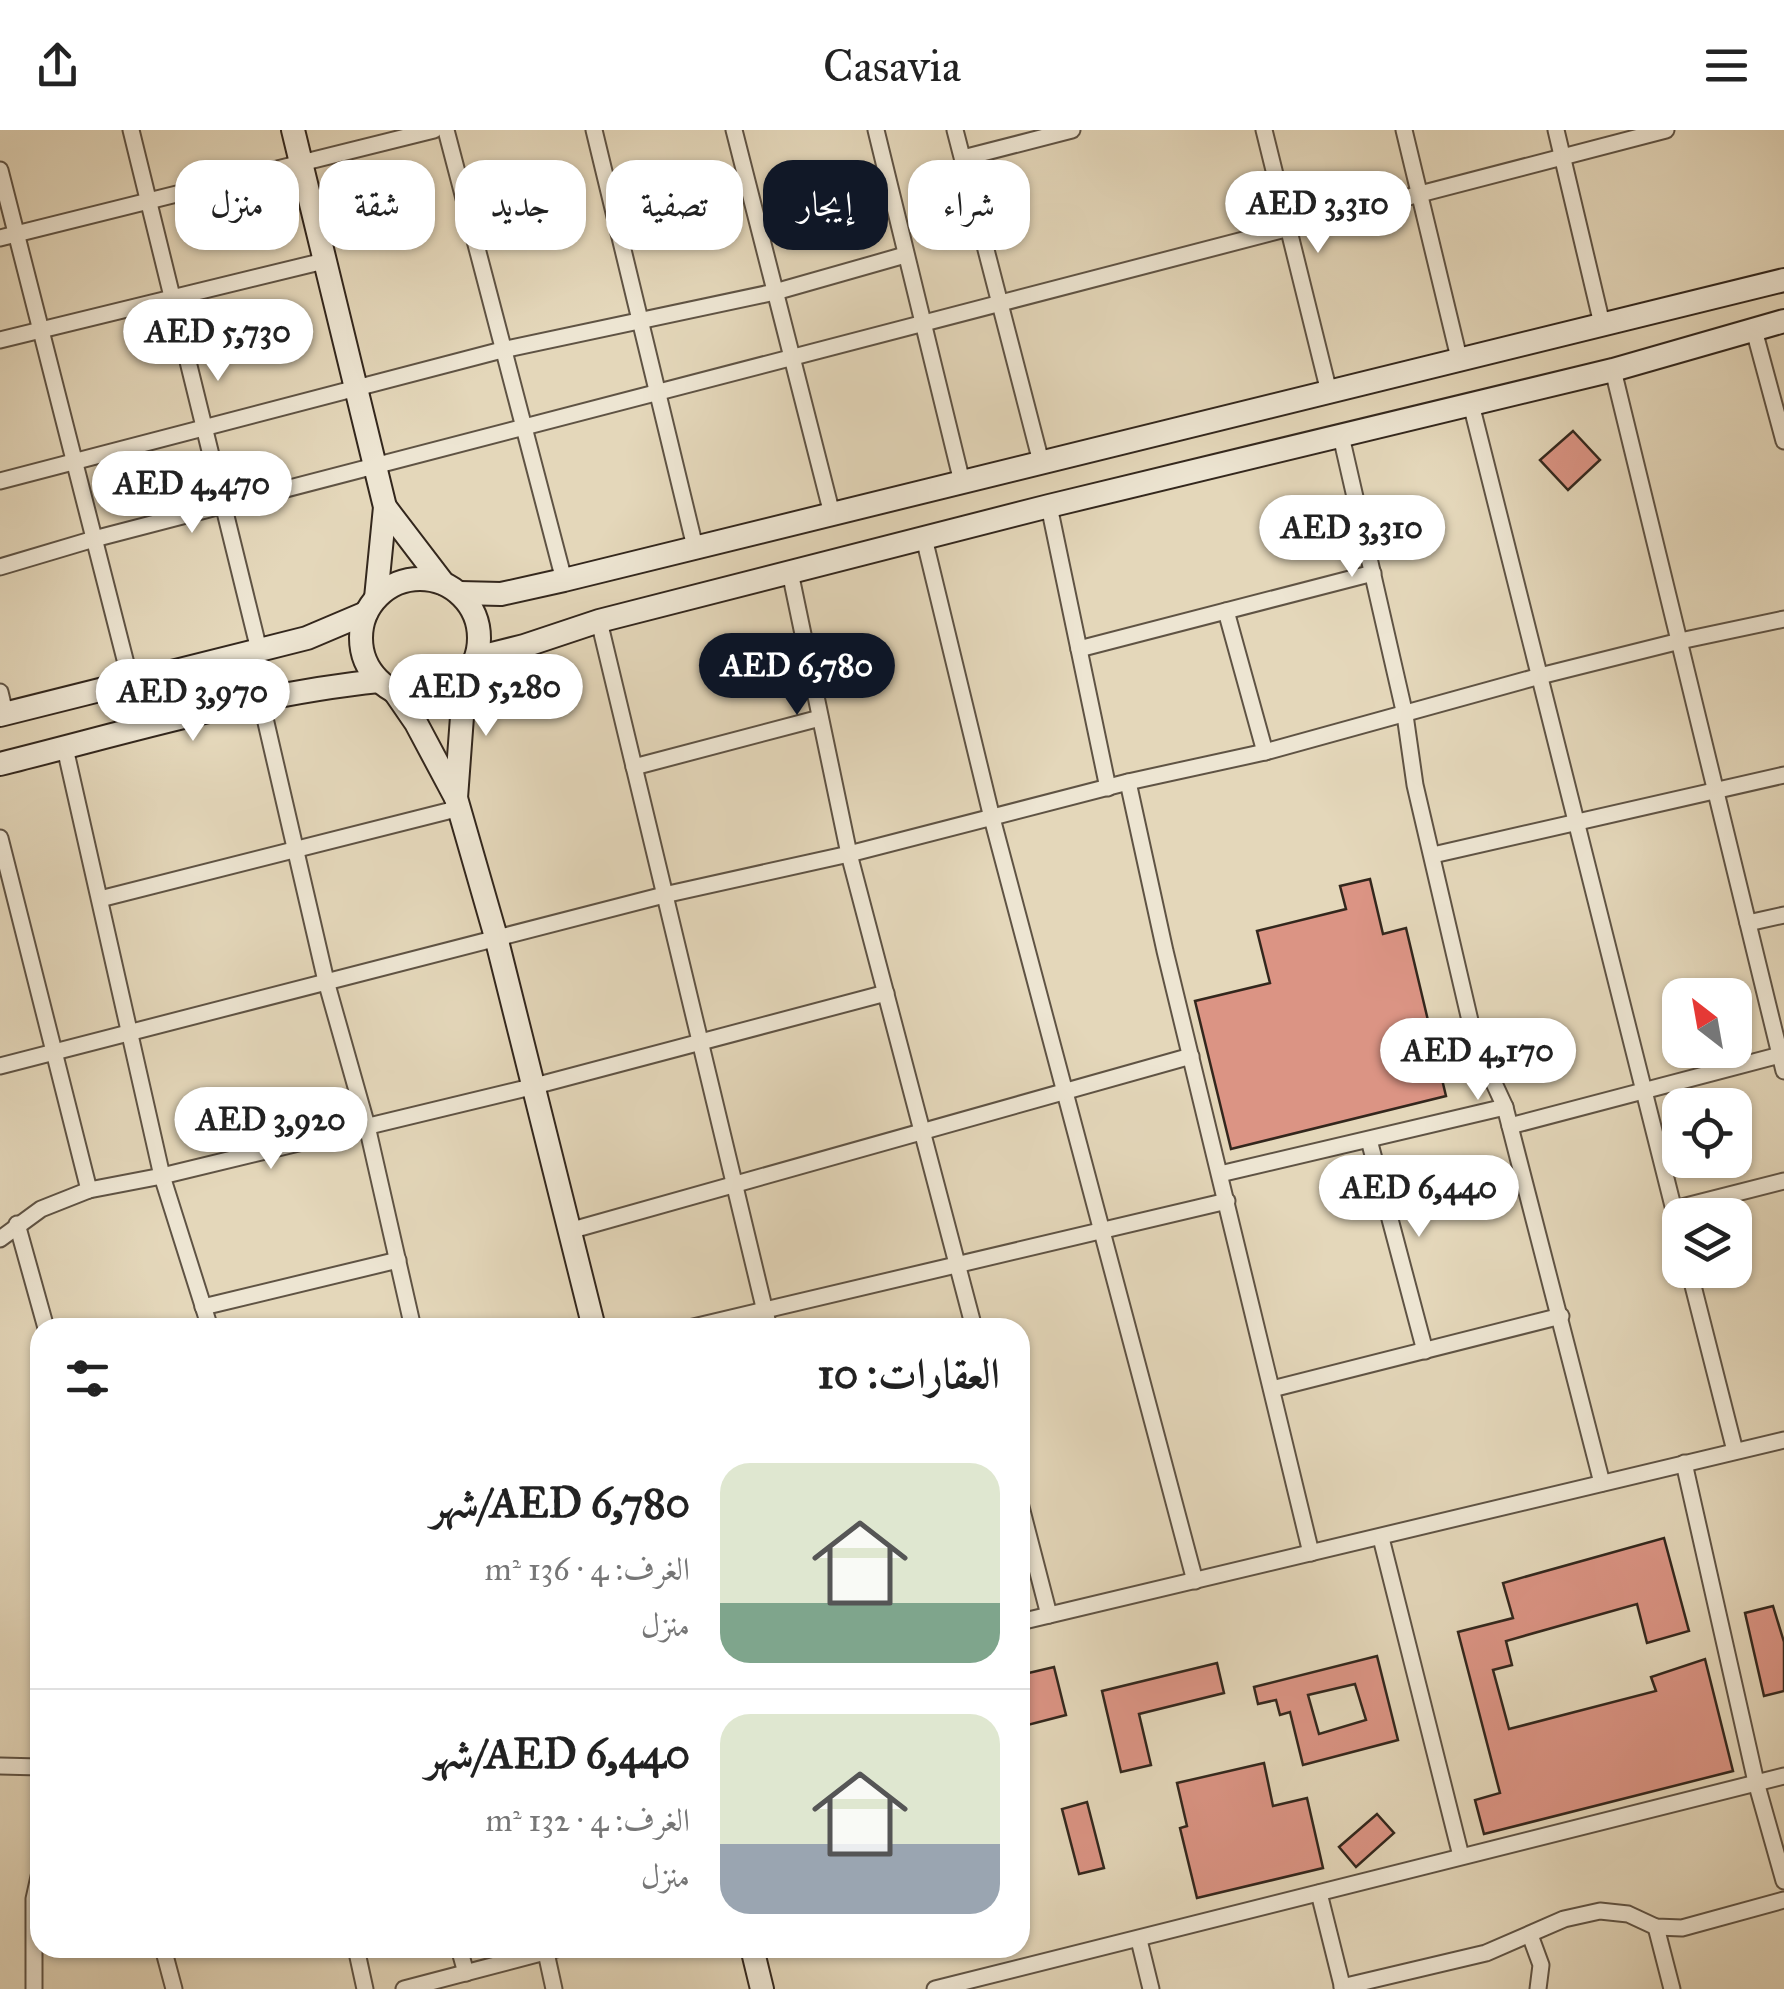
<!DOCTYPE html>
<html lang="ar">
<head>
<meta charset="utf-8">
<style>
  body { margin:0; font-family:"IM FELL Great Primer",Amiri,serif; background:#f2f2f2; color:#222; direction:rtl; height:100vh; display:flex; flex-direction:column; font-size:38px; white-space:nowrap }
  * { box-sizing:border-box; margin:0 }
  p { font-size:32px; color:#767676 }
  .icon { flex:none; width:55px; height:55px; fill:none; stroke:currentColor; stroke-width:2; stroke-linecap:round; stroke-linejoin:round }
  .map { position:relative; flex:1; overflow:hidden; direction:ltr }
  .drawer { position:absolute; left:30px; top:1188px; width:1000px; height:640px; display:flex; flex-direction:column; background:#fff; border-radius:30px; box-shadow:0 2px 8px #0004; direction:rtl }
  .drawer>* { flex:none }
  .guide { position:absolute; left:30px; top:30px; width:1000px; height:90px; direction:rtl; display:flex; gap:20px }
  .needle { width:65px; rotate:329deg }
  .fabs { position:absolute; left:1662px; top:848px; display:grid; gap:20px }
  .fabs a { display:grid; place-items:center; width:90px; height:90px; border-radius:20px; background:#fff; box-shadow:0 2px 8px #0004; font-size:50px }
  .price { position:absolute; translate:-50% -85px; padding:0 22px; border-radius:35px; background:#fff; color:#222; font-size:32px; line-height:65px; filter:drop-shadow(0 2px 5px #0008) }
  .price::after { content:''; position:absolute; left:50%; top:60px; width:30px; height:22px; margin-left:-15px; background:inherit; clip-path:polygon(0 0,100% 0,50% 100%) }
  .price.current { background:#111827; color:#fff }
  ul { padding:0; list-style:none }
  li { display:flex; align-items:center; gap:30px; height:250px; padding:0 30px }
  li+li { border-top:2px solid #e0e0e0 }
  li span { display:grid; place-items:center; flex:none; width:280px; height:200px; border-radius:30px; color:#555 }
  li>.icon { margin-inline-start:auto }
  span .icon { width:120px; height:120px; fill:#fffc; stroke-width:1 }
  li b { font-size:42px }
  h2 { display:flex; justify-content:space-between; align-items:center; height:120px; padding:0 30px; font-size:42px }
  .tag { padding:0 35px; border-radius:30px; background:#fff; box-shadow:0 2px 8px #0004; font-size:35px; line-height:90px }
  .tag.current { background:#111827; color:#fff }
  header { display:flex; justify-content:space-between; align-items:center; height:130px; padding:0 30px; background:#fff; font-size:45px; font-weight:600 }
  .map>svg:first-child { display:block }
  .building { fill:#db9484; stroke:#33271d; stroke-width:2.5; fill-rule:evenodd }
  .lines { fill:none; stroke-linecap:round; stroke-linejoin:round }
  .street-casing { stroke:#5f5344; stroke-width:19 }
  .secondary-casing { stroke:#33271d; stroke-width:26 }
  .street { stroke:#ede5d2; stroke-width:15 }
  .secondary { stroke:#ede5d2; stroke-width:22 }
</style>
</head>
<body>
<header><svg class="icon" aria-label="menu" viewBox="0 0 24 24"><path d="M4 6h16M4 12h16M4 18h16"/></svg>Casavia<svg class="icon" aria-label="share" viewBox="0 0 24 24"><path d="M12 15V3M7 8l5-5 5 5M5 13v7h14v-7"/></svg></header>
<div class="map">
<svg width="1784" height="1859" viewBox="0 0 1784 1859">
  <rect width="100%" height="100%" fill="#e4d7ba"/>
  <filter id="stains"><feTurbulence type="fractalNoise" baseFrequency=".002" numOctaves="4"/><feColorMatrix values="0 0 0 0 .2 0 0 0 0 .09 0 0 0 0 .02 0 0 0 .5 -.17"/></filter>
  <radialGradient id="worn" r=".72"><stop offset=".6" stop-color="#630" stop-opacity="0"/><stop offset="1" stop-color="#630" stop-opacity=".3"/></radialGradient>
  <!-- building -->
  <g class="building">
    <polygon points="1573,301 1600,330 1568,360 1540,330"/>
    <polygon points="1370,749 1383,804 1406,798 1446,966 1231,1019 1195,871 1270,853 1257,801 1346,779 1340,756"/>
    <polygon points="1664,1408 1689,1501 1647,1513 1637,1474 1506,1511 1512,1535 1493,1540 1509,1599 1656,1561 1651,1547 1705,1529 1733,1641 1484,1704 1475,1670 1500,1663 1458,1502 1513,1488 1503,1453"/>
    <polygon points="1773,1476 1784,1512 1784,1561 1764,1566 1745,1483"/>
    <path d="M1377 1526 1398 1610 1303 1635 1290 1582 1280 1585 1276 1570 1258 1574 1254 1557ZM1355 1554 1366 1590 1319 1604 1308 1565Z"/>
    <polygon points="1217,1533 1224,1563 1139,1584 1151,1635 1121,1642 1102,1561"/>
    <polygon points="1054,1537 1066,1585 1020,1597 1020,1545"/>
    <polygon points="1264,1633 1273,1676 1307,1668 1323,1738 1197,1768 1180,1698 1187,1696 1177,1653"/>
    <polygon points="1087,1672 1104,1738 1079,1744 1062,1679"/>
    <polygon points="1377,1684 1394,1703 1356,1737 1339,1717"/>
  </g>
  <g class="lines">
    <!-- street casing -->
    <g class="street-casing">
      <g id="street">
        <polyline points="131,0 259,520"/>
        <polyline points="446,0 564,450"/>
        <polyline points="594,0 695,417"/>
        <polyline points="734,0 832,384"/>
        <polyline points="876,0 962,352"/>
        <polyline points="955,0 1041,332"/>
        <polyline points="1264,0 1329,262"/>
        <polyline points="1404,0 1459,228"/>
        <polyline points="1556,0 1602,194"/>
        <polyline points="963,28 1072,0"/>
        <polyline points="0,40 131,553"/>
        <polyline points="0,108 434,0"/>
        <polyline points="1754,200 1784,311"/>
        <polyline points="0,210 324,131"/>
        <polyline points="1613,240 1784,941"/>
        <polyline points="1471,274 1680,1104"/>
        <polyline points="1341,306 1405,585 1415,655 1475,912 1505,977 1602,1353"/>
        <polyline points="0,351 502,220 775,162 905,125"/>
        <polyline points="1049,376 1108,658"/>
        <polyline points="924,408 992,688 1195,1451"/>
        <polyline points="0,437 94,409 1666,0"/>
        <polyline points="790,442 849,724 974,1198"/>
        <polyline points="1226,481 1265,622"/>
        <polyline points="599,491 769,1198"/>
        <polyline points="1079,519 1373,443"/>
        <polyline points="0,562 5,583"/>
        <polyline points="261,571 326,851 367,996 413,1198"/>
        <polyline points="65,618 162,1046 210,1198"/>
        <polyline points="634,637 820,588"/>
        <polyline points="1128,652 1165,821 1311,1423"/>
        <polyline points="0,708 89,1060"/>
        <polyline points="1433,725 1784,645"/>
        <polyline points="100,769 460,678"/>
        <polyline points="1748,793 1784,785"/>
        <polyline points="0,936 664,765 849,724 1128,652 1265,622 1540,546 1680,511 1784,489"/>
        <polyline points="1510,996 1784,924"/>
        <polyline points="1369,1010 1425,1221"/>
        <polyline points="1220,1044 1505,977"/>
        <polyline points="1674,1079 1784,1051"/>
        <polyline points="17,1094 46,1198"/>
        <polyline points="569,1101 1191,926"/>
        <polyline points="0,1109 41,1079 89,1060 162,1046 531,957 886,863"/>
        <polyline points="1689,1140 1735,1321"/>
        <polyline points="203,1177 398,1130"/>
        <polyline points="689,1198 1227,1071"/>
        <polyline points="1272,1259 1561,1186"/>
        <polyline points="1684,1333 1756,1652 1784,1751"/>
        <polyline points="1020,1373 1049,1485"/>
        <polyline points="1381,1408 1461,1726"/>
        <polyline points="1020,1492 1784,1310"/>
        <polyline points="0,1636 40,1637"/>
        <polyline points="1319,1763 1343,1859"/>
        <polyline points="1656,1797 1672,1859"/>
        <polyline points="1530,1805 1541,1835 1538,1859"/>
        <polyline points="1139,1810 1151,1859"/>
        <polyline points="163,1818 174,1859"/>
        <polyline points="356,1818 365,1859"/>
        <polyline points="459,1818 466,1843"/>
        <polyline points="545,1818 554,1859"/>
        <polyline points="1342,1857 1486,1823 1564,1789 1600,1781 1628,1784 1656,1797 1682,1798 1784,1770"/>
        <polyline points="34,1859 34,1769 40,1742"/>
        <polyline points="404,1859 560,1818"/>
        <polyline points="935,1859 1784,1646"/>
      </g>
    </g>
    <!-- secondary casing -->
    <g class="secondary-casing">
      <g id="secondary">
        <polyline points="293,0 385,377 376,468"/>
        <polyline points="385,377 443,453"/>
        <circle cx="420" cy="508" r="59"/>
        <polyline points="460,463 501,464 564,450 1784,150"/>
        <polyline points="476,528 524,516 599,491 1049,376 1613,240 1784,191"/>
        <polyline points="394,561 416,593 456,668 496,807 594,1198"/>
        <polyline points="0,585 307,508 366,483"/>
        <path d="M0 634C125 603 251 564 379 551"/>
        <polyline points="456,668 465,546"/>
        <polyline points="752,1818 762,1859"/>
      </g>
    </g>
    <!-- street -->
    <use href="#street" class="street"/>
    <!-- secondary -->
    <use href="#secondary" class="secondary"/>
  </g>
  <rect width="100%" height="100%" filter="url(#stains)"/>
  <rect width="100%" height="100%" fill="url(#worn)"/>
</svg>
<div class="fabs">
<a><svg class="needle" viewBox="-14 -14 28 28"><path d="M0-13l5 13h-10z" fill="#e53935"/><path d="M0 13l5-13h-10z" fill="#767676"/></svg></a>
<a><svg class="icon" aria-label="locate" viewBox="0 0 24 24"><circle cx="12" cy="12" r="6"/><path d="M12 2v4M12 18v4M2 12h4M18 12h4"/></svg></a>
<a><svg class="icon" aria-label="layers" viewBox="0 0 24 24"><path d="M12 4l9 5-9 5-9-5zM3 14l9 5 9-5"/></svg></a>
</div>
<b class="price" style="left:1318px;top:126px">AED 3,310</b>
<b class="price" style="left:218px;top:254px">AED 5,730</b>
<b class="price" style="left:192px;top:406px">AED 4,470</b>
<b class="price" style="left:1352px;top:450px">AED 3,310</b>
<b class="price current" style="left:797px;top:588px">AED 6,780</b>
<b class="price" style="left:486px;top:609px">AED 5,280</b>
<b class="price" style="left:193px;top:614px">AED 3,970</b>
<b class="price" style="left:1478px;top:973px">AED 4,170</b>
<b class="price" style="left:271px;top:1042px">AED 3,920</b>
<b class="price" style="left:1419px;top:1110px">AED 6,440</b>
<div class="guide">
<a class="tag">شراء</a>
<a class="tag current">إيجار</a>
<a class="tag">تصفية</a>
<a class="tag">جديد</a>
<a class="tag">شقة</a>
<a class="tag">منزل</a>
</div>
<section class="drawer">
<h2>العقارات: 10<svg class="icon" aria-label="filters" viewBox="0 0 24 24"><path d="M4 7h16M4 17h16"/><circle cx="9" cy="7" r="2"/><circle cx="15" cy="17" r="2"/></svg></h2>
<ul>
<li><span style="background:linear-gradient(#dfe7d0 70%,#7fa58c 0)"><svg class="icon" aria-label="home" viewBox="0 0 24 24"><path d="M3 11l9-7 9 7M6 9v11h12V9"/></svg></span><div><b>AED 6,780/شهر</b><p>الغرف: 4 · 136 m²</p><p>منزل</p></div></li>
<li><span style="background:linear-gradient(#dfe7d0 65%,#9aa5b1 0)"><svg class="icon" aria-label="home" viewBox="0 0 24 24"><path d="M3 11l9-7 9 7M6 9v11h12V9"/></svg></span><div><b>AED 6,440/شهر</b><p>الغرف: 4 · 132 m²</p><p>منزل</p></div></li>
</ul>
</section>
</div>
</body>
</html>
